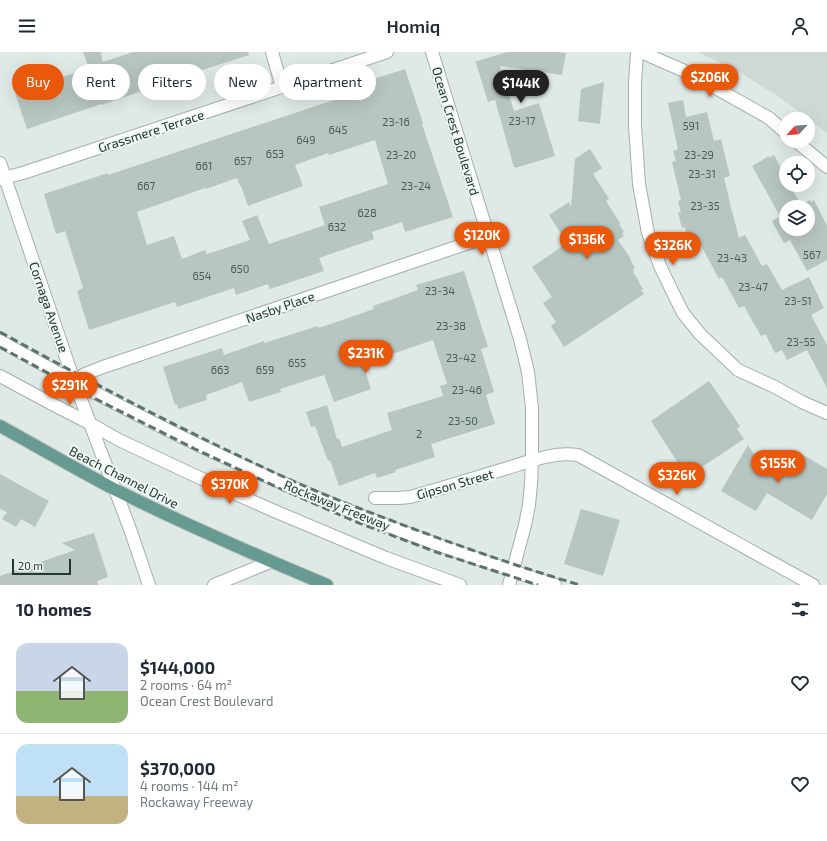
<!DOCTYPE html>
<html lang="en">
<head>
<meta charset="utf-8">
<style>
  body { margin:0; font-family:"Exo 2",sans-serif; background:#f6f6f7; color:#1f2937; height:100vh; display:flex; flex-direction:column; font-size:15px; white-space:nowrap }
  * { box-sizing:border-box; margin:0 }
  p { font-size:13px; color:#747a83 }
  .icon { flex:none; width:22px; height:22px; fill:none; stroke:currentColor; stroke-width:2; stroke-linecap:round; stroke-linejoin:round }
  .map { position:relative; height:533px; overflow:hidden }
  .sheet { display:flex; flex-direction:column; background:#fff; flex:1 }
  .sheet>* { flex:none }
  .top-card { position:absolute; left:12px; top:12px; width:400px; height:36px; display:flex; gap:8px }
  .needle { width:26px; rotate:244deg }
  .buttons { position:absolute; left:779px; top:60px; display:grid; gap:8px }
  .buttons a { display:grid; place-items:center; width:36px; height:36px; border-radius:50%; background:#fff; box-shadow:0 4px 16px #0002; font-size:20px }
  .scale { position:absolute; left:12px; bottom:10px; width:59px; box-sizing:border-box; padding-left:4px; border:2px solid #223834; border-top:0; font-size:11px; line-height:14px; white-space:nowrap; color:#223834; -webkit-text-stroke:3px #eff6f3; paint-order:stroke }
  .price { position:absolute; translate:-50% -34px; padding:0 9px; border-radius:14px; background:#ea580c; color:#fff; font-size:13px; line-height:26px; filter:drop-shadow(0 1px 2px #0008) }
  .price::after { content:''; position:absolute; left:50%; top:24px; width:12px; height:9px; margin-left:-6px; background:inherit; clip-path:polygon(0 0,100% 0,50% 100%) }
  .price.selected { background:#222; color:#fff }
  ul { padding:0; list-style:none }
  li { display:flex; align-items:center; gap:12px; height:100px; padding:0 16px }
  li+li { border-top:1px solid #e0e1e3 }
  li span { display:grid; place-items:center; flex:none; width:112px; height:80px; border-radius:12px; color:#555 }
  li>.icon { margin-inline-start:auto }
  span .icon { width:48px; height:48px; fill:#fffc; stroke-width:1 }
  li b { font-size:17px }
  h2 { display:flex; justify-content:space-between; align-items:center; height:48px; padding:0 16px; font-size:17px }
  .pill { padding:0 14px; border-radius:18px; background:#fff; box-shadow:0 4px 16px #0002; font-size:14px; line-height:36px }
  .pill.selected { background:#ea580c; color:#fff }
  header { display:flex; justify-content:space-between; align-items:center; height:52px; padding:0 16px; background:#fff; font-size:18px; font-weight:600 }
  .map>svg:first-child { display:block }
  .built { fill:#ced9d5 }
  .building { fill:#b8c6c2; fill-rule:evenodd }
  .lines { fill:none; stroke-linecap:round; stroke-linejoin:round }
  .minor-casing { stroke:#a3b0ad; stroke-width:14 }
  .major-casing { stroke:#bdc3c2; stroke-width:14 }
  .minor { stroke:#fff; stroke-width:12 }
  .major { stroke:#679b92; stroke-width:12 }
  .rail { stroke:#5c736f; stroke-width:3; stroke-dasharray:8 4; stroke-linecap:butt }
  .labels { text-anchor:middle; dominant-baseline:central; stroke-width:4; stroke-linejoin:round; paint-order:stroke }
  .number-label { font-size:11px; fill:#485c58 }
  .street-label { font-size:13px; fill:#223834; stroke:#eff6f3 }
</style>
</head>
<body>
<header><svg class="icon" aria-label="menu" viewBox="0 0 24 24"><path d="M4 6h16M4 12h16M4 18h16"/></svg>Homiq<svg class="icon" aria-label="person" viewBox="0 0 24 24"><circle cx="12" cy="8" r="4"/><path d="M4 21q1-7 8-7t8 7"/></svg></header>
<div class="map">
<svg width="827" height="533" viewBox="0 0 827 533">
  <rect width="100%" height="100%" fill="#dfe9e6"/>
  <!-- built -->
  <polygon class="built" points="698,0 827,0 827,81 808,66 779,45 741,21"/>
  <!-- building -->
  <g class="building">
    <polygon points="83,0 101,0 103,10 133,0 248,0 249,3 193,21 102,53 101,52 27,77 15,41 89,16"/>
    <polygon points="507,0 557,0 566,1 562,23 500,14 514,59 539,51 555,104 515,116 515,115 514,115 495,48 488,50 476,11 474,10"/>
    <path d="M405 17 423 71 422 72 453 165 405 180 402 170 372 180 374 187 319 206 324 219 270 237 268 232 236 243 234 236 177 255 175 250 89 278 77 239 83 236 65 179 56 182 44 142 108 121V123L361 39 358 32ZM375 88 388 132 319 155 325 173 269 192 257 163 242 169 250 188 207 202 205 198 182 207 174 184 147 193 137 160 205 136 206 137 237 126 240 134H241L248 154 303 134 295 113 328 101 329 103Z"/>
    <polygon points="604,30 600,72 578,69 581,37"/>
    <polygon points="683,48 686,65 707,60 714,89 721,87 730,124 724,126 731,155 730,155 732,159 739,186 745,183 762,214 767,212 782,238 809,225 824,256 811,263 827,293 827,336 807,298 787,308 782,298 775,301 766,283 765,283 765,282 761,284 744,254 739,256 722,225 719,227 696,184 687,186 685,175 682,176 678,161 681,160 678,149 681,148 672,110 676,109 673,99 678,97 668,51"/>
    <polygon points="590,97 602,116 593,122 609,147 606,149 620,171 619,172 624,180 622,181 624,184 618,188 631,207 630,207 635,216 633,217 634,219 633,220 639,229 638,229 643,237 641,238 644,242 564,295 551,274 556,270 543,251 552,245 532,215 567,191 549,163 569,150 571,155 575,107"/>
    <path d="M774 103 786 125V133H790L801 153 810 148 811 150 814 148 827 174V208L807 219 790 188 784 191 772 169 780 164 752 114 769 104V106ZM786 155H808V177H786Z"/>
    <polygon points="464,219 488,295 481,297 494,340 486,343 495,372 431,392 435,405 395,418 396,420 377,426 375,421 339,434 330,408 328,409 315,374 311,375 306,360 327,353 337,387 339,386 342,395 392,378 387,361 443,344 440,334 447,332 433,288 363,312 371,337 334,350 324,323 280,337 281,340 249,350 242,330 206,343 207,348 178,357 177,352 175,353 163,315 222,296 224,303 264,289 264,291 318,274 319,276 374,257 373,254 418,238 416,233"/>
    <polygon points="709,329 740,374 737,377 744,387 687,425 651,369"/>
    <polygon points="748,393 754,402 791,423 803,403 827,417 827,442 812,468 767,441 756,459 721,439"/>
    <polygon points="0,422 49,449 35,475 21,467 16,475 2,467 7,460 0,457"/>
    <polygon points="581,457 620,468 603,524 564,512"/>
    <polygon points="94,481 108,525 97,529 98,533 0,533 0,524 75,498 62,491"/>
  </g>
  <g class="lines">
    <!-- minor casing -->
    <g class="minor-casing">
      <g id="minor">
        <polyline points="272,0 282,35"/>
        <polyline points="432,0 520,287 528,320 532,356 532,408 531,432 529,453 525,473 509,533"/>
        <polyline points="637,0 635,31 635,74 639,132 648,181 660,214 675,245 683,261 700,282 738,318 775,335 802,350 827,361"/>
        <polyline points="641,0 689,21 769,66 786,81"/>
        <polyline points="796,89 827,115"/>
        <polyline points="0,111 74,329 130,477 149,533"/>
        <polyline points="0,127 23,121 387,0"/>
        <path d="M0 289C75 331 152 372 230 408 336 456 444 497 555 533"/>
        <polyline points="0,324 54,353 89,371 119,388 198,425 272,458 386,506 460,533"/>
        <polyline points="74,329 85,322 103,315 489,184"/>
        <path d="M375 446H399L410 445C440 437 471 427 501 418 525 411 553 399 578 403L813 533"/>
        <polyline points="214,533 270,510"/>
      </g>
    </g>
    <!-- major casing -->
    <g class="major-casing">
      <path id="major" d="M0 374C38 395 76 417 114 437 184 472 255 503 327 533"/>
    </g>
    <!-- minor -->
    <use href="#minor" class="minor"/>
    <!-- major -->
    <use href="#major" class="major"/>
    <!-- rail -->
    <g class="rail">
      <path d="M0 280C89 329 178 376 269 418 309 437 350 453 390 468 453 492 516 514 580 533"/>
      <polyline points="0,295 92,345 195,397 281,437 354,469 436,500 538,533"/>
    </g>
  </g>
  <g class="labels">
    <!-- number labels -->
    <g class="number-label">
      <text x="522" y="68">23-17</text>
      <text x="396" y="69">23-16</text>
      <text x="691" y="73">591</text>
      <text x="338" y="77">645</text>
      <text x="306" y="87">649</text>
      <text x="275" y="101">653</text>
      <text x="401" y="102">23-20</text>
      <text x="699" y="102">23-29</text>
      <text x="243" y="108">657</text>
      <text x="204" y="113">661</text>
      <text x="702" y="121">23-31</text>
      <text x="146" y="133">667</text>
      <text x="416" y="133">23-24</text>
      <text x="705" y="153">23-35</text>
      <text x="367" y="160">628</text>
      <text x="337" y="174">632</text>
      <text x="812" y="202">567</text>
      <text x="732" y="205">23-43</text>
      <text x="240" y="216">650</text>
      <text x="202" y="223">654</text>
      <text x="753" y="234">23-47</text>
      <text x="440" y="238">23-34</text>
      <text x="798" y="248">23-51</text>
      <text x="451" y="273">23-38</text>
      <text x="801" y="289">23-55</text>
      <text x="461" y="305">23-42</text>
      <text x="297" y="310">655</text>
      <text x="220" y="317">663</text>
      <text x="265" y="317">659</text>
      <text x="467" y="337">23-46</text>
      <text x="463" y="368">23-50</text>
      <text x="419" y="381">2</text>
    </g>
    <!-- street labels -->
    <g class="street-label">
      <text transform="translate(151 79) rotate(-18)">Grassmere Terrace</text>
      <text transform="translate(456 79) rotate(73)">Ocean Crest Boulevard</text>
      <text transform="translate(49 255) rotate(71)">Cornaga Avenue</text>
      <text transform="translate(280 255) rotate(-19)">Nasby Place</text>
      <text transform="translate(124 425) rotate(27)">Beach Channel Drive</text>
      <text transform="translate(455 432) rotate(-16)">Gipson Street</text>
      <text transform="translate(337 453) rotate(22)">Rockaway Freeway</text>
    </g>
  </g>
</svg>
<div class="buttons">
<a><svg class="needle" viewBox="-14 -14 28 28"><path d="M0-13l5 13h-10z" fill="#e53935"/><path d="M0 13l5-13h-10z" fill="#747a83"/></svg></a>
<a><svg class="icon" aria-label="locate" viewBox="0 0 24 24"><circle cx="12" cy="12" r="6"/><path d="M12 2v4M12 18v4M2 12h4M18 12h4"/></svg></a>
<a><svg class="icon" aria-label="layers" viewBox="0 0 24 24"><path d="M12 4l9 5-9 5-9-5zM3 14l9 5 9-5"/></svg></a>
</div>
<div class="scale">20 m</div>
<b class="price" style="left:710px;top:46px">$206K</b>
<b class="price selected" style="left:521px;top:52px">$144K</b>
<b class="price" style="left:482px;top:204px">$120K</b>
<b class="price" style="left:587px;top:208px">$136K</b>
<b class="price" style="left:673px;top:214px">$326K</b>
<b class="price" style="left:366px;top:322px">$231K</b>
<b class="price" style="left:70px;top:354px">$291K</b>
<b class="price" style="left:778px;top:432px">$155K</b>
<b class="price" style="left:677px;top:444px">$326K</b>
<b class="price" style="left:230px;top:453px">$370K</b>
<div class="top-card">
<a class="pill selected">Buy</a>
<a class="pill">Rent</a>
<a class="pill">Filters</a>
<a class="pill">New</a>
<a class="pill">Apartment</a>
</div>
</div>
<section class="sheet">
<h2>10 homes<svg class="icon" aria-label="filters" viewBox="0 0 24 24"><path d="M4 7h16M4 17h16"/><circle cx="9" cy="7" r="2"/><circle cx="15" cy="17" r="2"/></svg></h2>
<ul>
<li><span style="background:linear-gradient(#c9d6e8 60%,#8fb573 0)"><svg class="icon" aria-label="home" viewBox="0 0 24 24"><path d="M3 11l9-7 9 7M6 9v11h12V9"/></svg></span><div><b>$144,000</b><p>2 rooms · 64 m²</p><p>Ocean Crest Boulevard</p></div><svg class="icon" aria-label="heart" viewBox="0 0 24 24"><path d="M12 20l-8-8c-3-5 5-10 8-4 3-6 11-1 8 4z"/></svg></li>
<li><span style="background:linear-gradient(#bfe0f5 65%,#c2b280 0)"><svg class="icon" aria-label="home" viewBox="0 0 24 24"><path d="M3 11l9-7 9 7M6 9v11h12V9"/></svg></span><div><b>$370,000</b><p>4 rooms · 144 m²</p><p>Rockaway Freeway</p></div><svg class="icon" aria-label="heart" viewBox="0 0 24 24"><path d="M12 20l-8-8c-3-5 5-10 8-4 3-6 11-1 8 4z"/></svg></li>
</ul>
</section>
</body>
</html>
